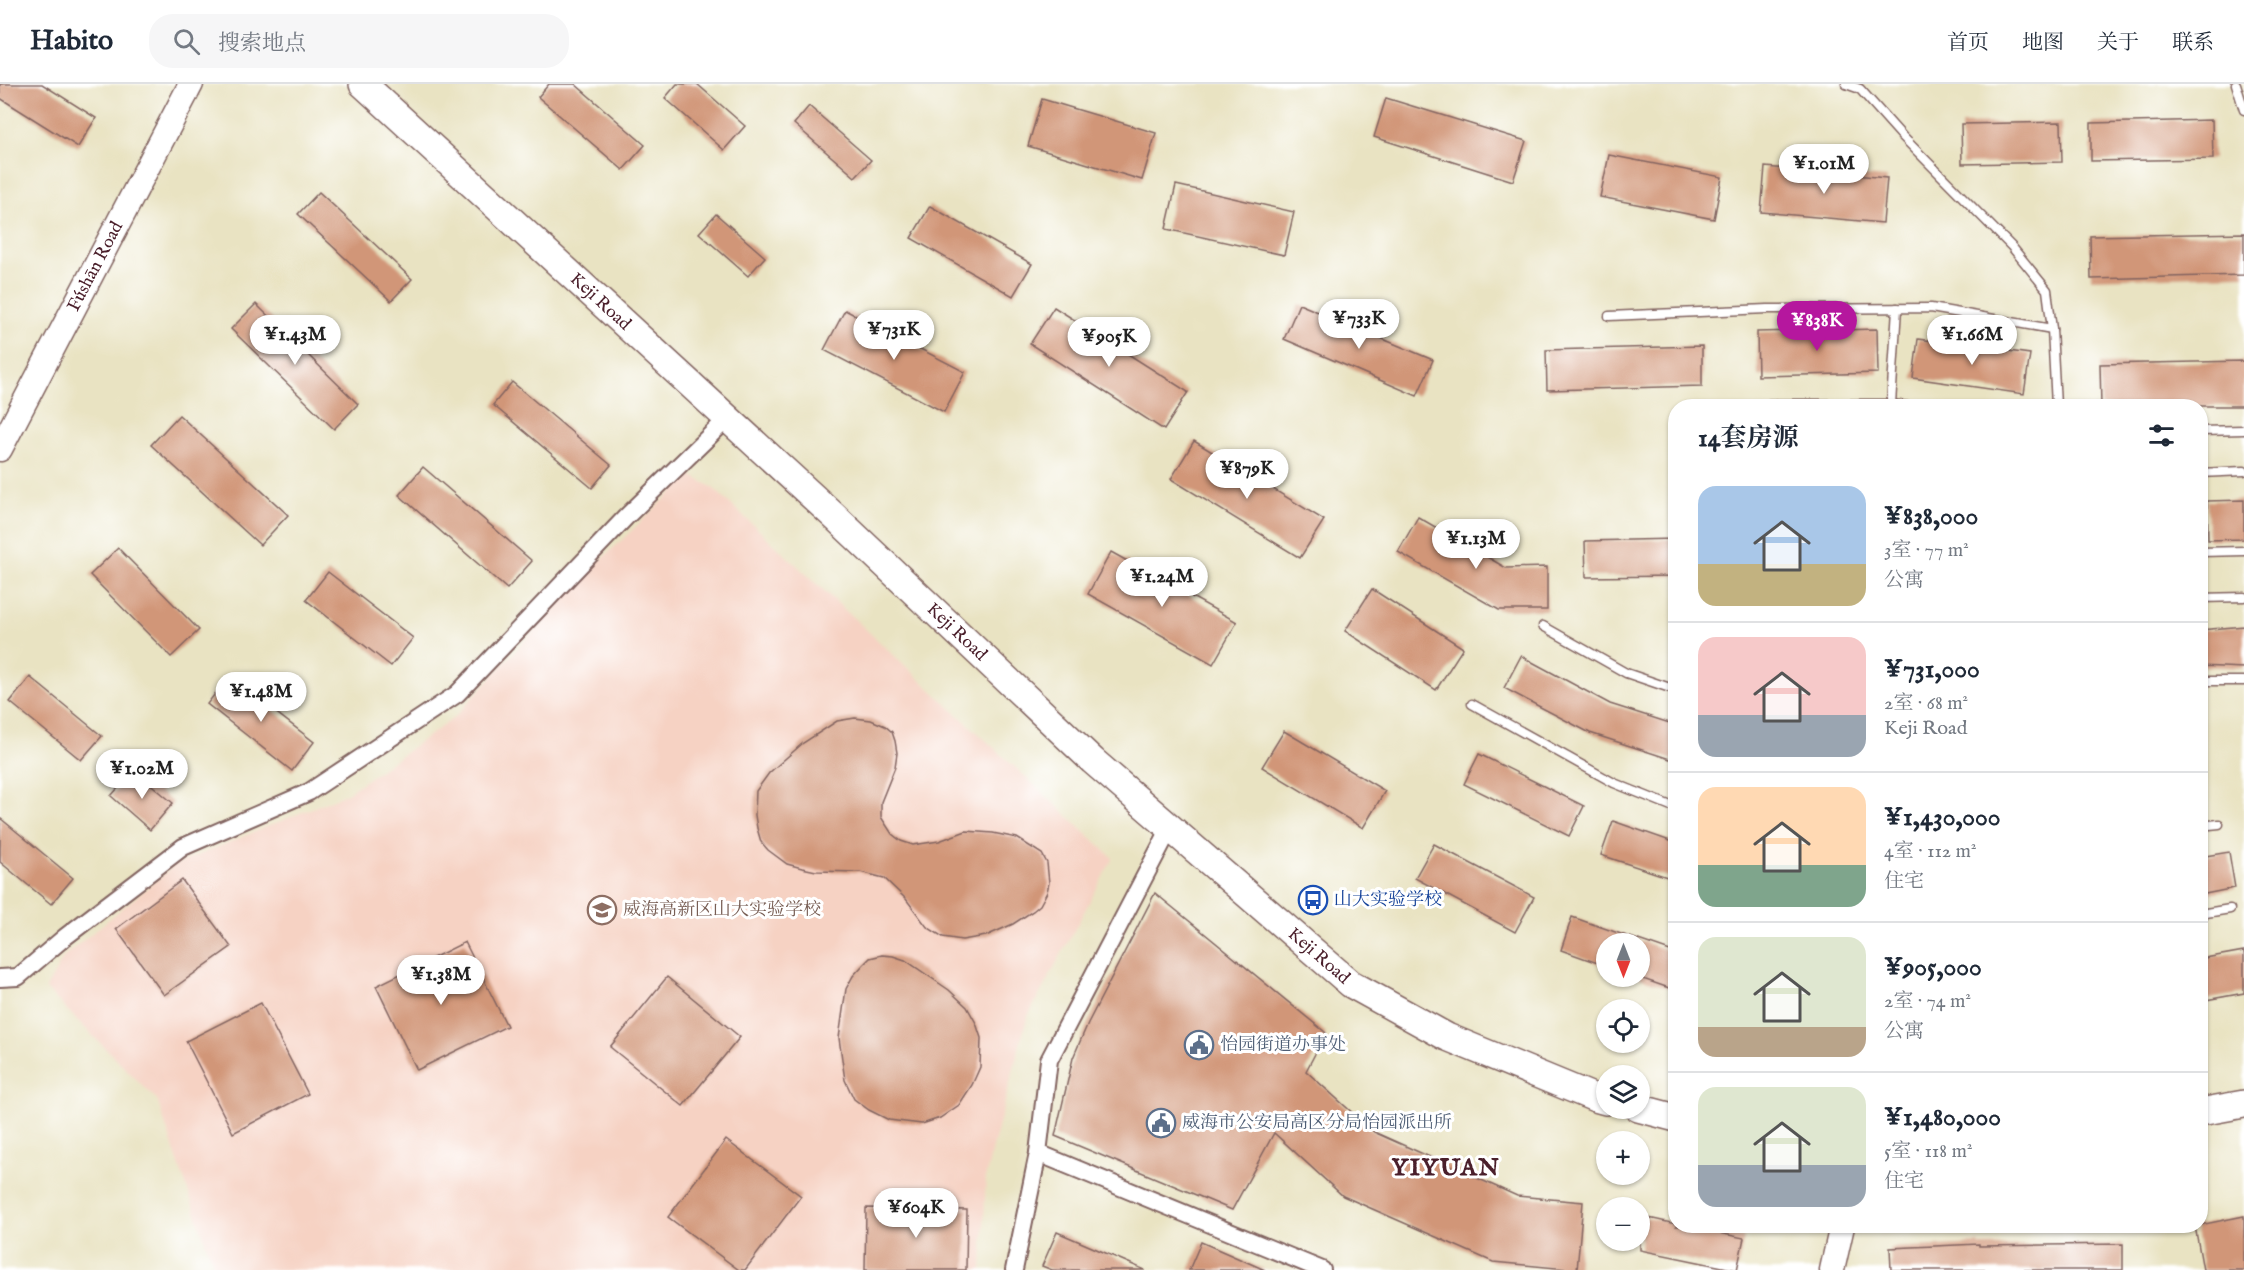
<!DOCTYPE html>
<html lang="zh">
<head>
<meta charset="utf-8">
<style>
  body { margin:0; font-family:"IM FELL English","Noto Serif SC",serif; background:#f6f6f7; color:#1f2937; height:100vh; display:flex; flex-direction:column; font-size:22px; white-space:nowrap }
  * { box-sizing:border-box; margin:0 }
  p { font-size:20px; color:#747a83 }
  .icon { flex:none; width:33px; height:33px; fill:none; stroke:currentColor; stroke-width:2; stroke-linecap:round; stroke-linejoin:round }
  .map { position:relative; flex:1; overflow:hidden }
  .drawer { position:absolute; left:1668px; top:315px; width:540px; height:834px; display:flex; flex-direction:column; background:#fff; border-radius:24px; box-shadow:0 2px 4px #0004 }
  .drawer>* { flex:none }
  .needle { width:39px; rotate:180deg }
  .buttons { position:absolute; left:1596px; top:849px; display:grid; gap:12px }
  .buttons a { display:grid; place-items:center; width:54px; height:54px; border-radius:50%; background:#fff; box-shadow:0 2px 4px #0004; font-size:30px }
  .price { position:absolute; translate:-50% -51px; padding:0 14px; border-radius:21px; background:#fff; color:#222; font-size:20px; line-height:39px; filter:drop-shadow(0 2px 3px #0008) }
  .price::after { content:''; position:absolute; left:50%; top:36px; width:18px; height:14px; margin-left:-9px; background:inherit; clip-path:polygon(0 0,100% 0,50% 100%) }
  .price.selected { background:#b5179e; color:#fff }
  ul { padding:0; list-style:none }
  li { display:flex; align-items:center; gap:18px; height:150px; padding:0 30px }
  li+li { border-top:2px solid #e0e1e3 }
  li span { display:grid; place-items:center; flex:none; width:168px; height:120px; border-radius:18px; color:#555 }
  li>.icon { margin-inline-start:auto }
  span .icon { width:72px; height:72px; fill:#fffc; stroke-width:1 }
  li b { font-size:26px }
  h2 { display:flex; justify-content:space-between; align-items:center; height:72px; padding:0 30px; font-size:26px }
  header { display:flex; align-items:center; gap:36px; box-sizing:border-box; height:84px; padding:0 30px; background:#fff; border-bottom:2px solid #e0e1e3 }
  header strong { font-size:28px }
  nav { display:flex; gap:33px; margin-inline-start:auto; font-size:21px }
  .search { width:420px; height:54px; background:#f6f6f7; display:flex; align-items:center; gap:15px; box-sizing:border-box; padding:0 21px; border-radius:24px; color:#747a83; font-size:22px }
  .map>svg:first-child { display:block }
  .built { fill:#f6d2c3 }
  .building { fill:#d19678 }
  .lines { fill:none; stroke-linecap:round; stroke-linejoin:round }
  .lane-casing { stroke:#826460; stroke-width:11 }
  .street-casing { stroke:#826460; stroke-width:20 }
  .secondary-casing { stroke:#826460; stroke-width:27 }
  .primary-casing { stroke:#826460; stroke-width:30 }
  .lane { stroke:#fff; stroke-width:8 }
  .street { stroke:#fff; stroke-width:16 }
  .secondary { stroke:#fff; stroke-width:24 }
  .primary { stroke:#fff; stroke-width:27 }
  .labels { text-anchor:middle; dominant-baseline:central; stroke-width:6; stroke-linejoin:round; paint-order:stroke }
  .street-label { font-size:18px; fill:#4a1f2b; stroke:#fff }
  .transit-label { font-size:18px; fill:#164399; stroke:#fff; text-anchor:start }
  .education-label { font-size:18px; fill:#785e54; stroke:#fff; text-anchor:start }
  .service-label { font-size:18px; fill:#4e5e75; stroke:#fff; text-anchor:start }
  .district-label { font-size:24px; font-weight:bold; letter-spacing:1.5px; fill:#4a1f2b; stroke:#fff }
</style>
</head>
<body>
<header>
<strong>Habito</strong>
<div class="search"><svg class="icon" aria-label="search" viewBox="0 0 24 24"><circle cx="10" cy="10" r="6"/><path d="M15 15l6 6"/></svg>搜索地点</div>
<nav><a>首页</a><a>地图</a><a>关于</a><a>联系</a></nav>
</header>
<div class="map">
<svg width="2244" height="1186" viewBox="0 0 2244 1186">
  <rect width="100%" height="100%" fill="#fff"/>
  <filter id="ink" filterUnits="userSpaceOnUse"><feTurbulence type="fractalNoise" baseFrequency=".0167" numOctaves="2"/><feDisplacementMap in="SourceGraphic" scale="12" xChannelSelector="R" yChannelSelector="G"/><feConvolveMatrix kernelMatrix="1 2 1 2 8 2 1 2 1" color-interpolation-filters="sRGB"/></filter>
  <filter id="wash" filterUnits="userSpaceOnUse"><feTurbulence type="fractalNoise" baseFrequency=".008" numOctaves="4" result="noise"/><feDisplacementMap in="SourceGraphic" scale="24" xChannelSelector="R" yChannelSelector="G"/><feGaussianBlur stdDeviation="1.35" result="paint"/><feColorMatrix in="noise" values="0 0 0 0 0 0 0 0 0 0 0 0 0 0 0 0 0 1.4 0 .05"/><feComposite in="paint" operator="in"/></filter>
  <g filter="url(#wash)">
    <rect width="100%" height="100%" fill="#e9e3c2"/>
    <!-- built -->
    <polygon class="built" points="690,391 712,403 1113,774 1027,934 986,1090 982,1186 215,1186 157,1016 46,905 64,872 175,781 346,710 454,634 586,490"/>
    <g id="blocks">
      <!-- building -->
      <g class="building">
        <polygon points="0,0 42,0 96,34 78,63 0,14"/>
        <polygon points="549,0 575,0 645,61 623,86 538,13"/>
        <polygon points="677,0 697,0 745,42 724,66 665,14"/>
        <polygon points="1386,14 1526,57 1513,97 1374,53"/>
        <polygon points="1042,15 1156,49 1142,96 1028,62"/>
        <polygon points="809,22 871,76 855,93 794,40"/>
        <polygon points="2212,36 2213,75 2091,77 2091,39"/>
        <polygon points="2061,38 2062,78 1962,80 1961,40"/>
        <polygon points="1609,71 1722,93 1714,135 1600,113"/>
        <polygon points="1765,83 1887,94 1883,139 1761,128"/>
        <polygon points="1176,101 1294,128 1284,171 1166,145"/>
        <polygon points="319,108 412,195 391,217 298,130"/>
        <polygon points="930,122 1032,180 1013,212 911,154"/>
        <polygon points="716,130 765,173 748,192 699,149"/>
        <polygon points="2244,149 2244,191 2091,195 2090,152"/>
        <polygon points="256,220 358,320 334,345 231,245"/>
        <polygon points="1299,220 1433,276 1417,312 1284,255"/>
        <polygon points="1054,223 1188,308 1164,346 1030,260"/>
        <polygon points="845,226 965,288 944,328 824,266"/>
        <polygon points="1877,245 1878,289 1758,292 1757,248"/>
        <polygon points="1918,255 2030,270 2024,310 1913,294"/>
        <polygon points="1702,262 1702,302 1547,306 1546,266"/>
        <polygon points="2244,277 2244,322 2101,322 2100,280"/>
        <polygon points="512,298 611,381 592,404 493,321"/>
        <polygon points="179,331 288,431 260,461 151,361"/>
        <polygon points="1194,357 1324,436 1300,474 1171,395"/>
        <polygon points="423,383 532,477 507,505 399,411"/>
        <polygon points="2244,416 2244,455 2208,456 2207,417"/>
        <polygon points="1418,433 1506,484 1547,483 1547,526 1499,526 1398,468"/>
        <polygon points="1676,455 1676,492 1586,493 1585,457"/>
        <polygon points="118,464 199,546 171,573 90,491"/>
        <polygon points="1111,468 1237,538 1213,580 1088,510"/>
        <polygon points="328,488 413,554 391,582 306,516"/>
        <polygon points="1372,505 1463,564 1436,606 1345,547"/>
        <polygon points="2244,542 2244,584 2200,582 2200,546"/>
        <polygon points="1521,572 1610,620 1676,641 1676,677 1590,649 1504,604"/>
        <polygon points="229,592 314,658 292,687 207,620"/>
        <polygon points="30,593 102,652 81,676 10,618"/>
        <polygon points="855,634 871,636 885,642 892,648 895,657 897,669 895,683 881,718 881,733 892,750 901,757 913,761 939,757 966,747 993,749 1017,754 1042,770 1047,779 1049,799 1047,808 1040,821 1033,827 1013,840 986,852 962,856 943,853 927,843 906,815 884,794 860,788 816,787 802,784 787,780 768,766 761,758 757,744 755,731 756,707 769,689 803,659 837,637"/>
        <polygon points="1284,647 1385,707 1363,744 1262,683"/>
        <polygon points="1479,670 1584,722 1569,752 1464,700"/>
        <polygon points="134,686 173,719 150,746 111,712"/>
        <polygon points="0,734 73,794 51,820 0,778"/>
        <polygon points="1613,737 1676,759 1676,796 1601,771"/>
        <polygon points="1434,760 1534,813 1515,848 1415,794"/>
        <polygon points="2229,768 2235,804 2200,811 2200,773"/>
        <polygon points="182,796 231,863 164,911 116,845"/>
        <polygon points="1155,809 1326,949 1306,987 1374,1048 1517,1112 1583,1118 1577,1186 1493,1178 1343,1112 1274,1049 1232,1126 1055,1052 1073,974 1088,939"/>
        <polygon points="1572,833 1676,869 1676,895 1672,905 1640,894 1640,860 1606,860 1606,882 1561,866"/>
        <polygon points="465,858 507,942 417,986 376,902"/>
        <polygon points="2244,867 2244,909 2200,917 2200,875"/>
        <polygon points="882,871 893,872 905,876 949,906 967,923 976,939 981,954 980,983 972,1001 959,1021 940,1034 922,1040 889,1036 869,1026 854,1015 845,996 839,954 846,905 853,892 863,881 870,874"/>
        <polygon points="667,893 740,953 683,1022 610,963"/>
        <polygon points="261,919 308,1010 233,1049 186,957"/>
        <polygon points="726,1056 801,1112 745,1186 739,1186 668,1133"/>
        <polygon points="866,1124 967,1126 966,1186 865,1186"/>
        <polygon points="1640,1132 1676,1140 1676,1142 1684,1142 1744,1154 1737,1186 1640,1166"/>
        <polygon points="2244,1132 2244,1186 2203,1186 2195,1142"/>
        <polygon points="1057,1148 1145,1186 1052,1186 1042,1182"/>
        <polygon points="1201,1158 1265,1186 1189,1186"/>
        <polygon points="1979,1160 1979,1162 2123,1160 2123,1186 1891,1186 1890,1164"/>
      </g>
    </g>
  </g>
  <g filter="url(#ink)">
    <use href="#blocks" fill-opacity="0" stroke="#826460" stroke-width="1.5"/>
    <g class="lines">
      <!-- lane casing -->
      <g class="lane-casing">
        <g id="lane">
          <polyline points="1846,0 1860,5 1902,52 2012,163 2047,206 2052,245 2056,322"/>
          <polyline points="2236,0 2244,26"/>
          <polyline points="1609,232 1767,225 1931,224 2052,245"/>
          <polyline points="1769,320 1891,320 1907,322"/>
          <polyline points="1891,320 1897,224"/>
          <polyline points="2200,347 2244,346"/>
          <polyline points="2200,389 2244,387"/>
          <polyline points="2200,468 2244,467"/>
          <polyline points="2200,514 2244,513"/>
          <polyline points="1543,542 1626,589 1676,606"/>
          <polyline points="2200,597 2244,597"/>
          <polyline points="1472,620 1614,699 1676,724"/>
          <polyline points="2200,742 2219,740"/>
          <polyline points="2200,830 2230,825"/>
        </g>
      </g>
      <!-- street casing -->
      <g class="street-casing">
        <g id="street">
          <polyline points="0,894 18,893 65,853 183,763 309,708 457,610 626,433 728,334"/>
          <polyline points="1038,1069 1322,1186"/>
          <polyline points="1014,1186 1038,1069 1049,976 1170,744"/>
        </g>
      </g>
      <!-- secondary casing -->
      <g class="secondary-casing">
        <g id="secondary">
          <path id="s1" d="M0 365 191 0"/>
          <polyline points="1832,1186 1842,1142"/>
        </g>
      </g>
      <!-- primary casing -->
      <g class="primary-casing">
        <g id="primary">
          <path id="s2" d="M363 0 834 432 1093 677 1351 900 1447 953 1595 1014 1606 1017"/>
          <polyline points="1638,1024 1676,1034"/>
          <polyline points="2200,1028 2244,1020"/>
        </g>
      </g>
      <!-- lane -->
      <use href="#lane" class="lane"/>
      <!-- street -->
      <use href="#street" class="street"/>
      <!-- secondary -->
      <use href="#secondary" class="secondary"/>
      <!-- primary -->
      <use href="#primary" class="primary"/>
    </g>
  </g>
  <!-- icons -->
  <defs>
    <g id="bus-ring" transform="scale(1.5)"><circle r="9.5" fill="#fff" stroke="#1a4fb4" stroke-width="1.5"/><path d="M-5-6H5V4H4V6H2V4H-2V6H-4V4H-5ZM-3.5-4V0h7V-4ZM-3.5 1.2v1.5H-2V1.2ZM2 1.2v1.5H3.5V1.2Z" fill="#1a4fb4"/></g>
    <g id="school-ring" transform="scale(1.5)"><circle r="9.5" fill="#fff" stroke="#8d6e63" stroke-width="1.5"/><path d="M0-5L7-2L0 1L-7-2ZM-4 1L0 2.5L4 1V4Q0 6-4 4Z" fill="#8d6e63"/></g>
    <g id="civic-ring" transform="scale(1.5)"><circle r="9.5" fill="#fff" stroke="#5c6f8a" stroke-width="1.5"/><path d="M-.6-6.5H3V-4.5H.6V-3L4-1V1h2V6H-6V1h2V-1L-.6-3ZM-1.2 2.5V6h2.4V2.5Z" fill="#5c6f8a"/></g>
  </defs>
  <g fill-rule="evenodd">
    <use href="#bus-ring" x="1313" y="816"/>
    <use href="#school-ring" x="602" y="826"/>
    <use href="#civic-ring" x="1199" y="961"/>
    <use href="#civic-ring" x="1161" y="1039"/>
  </g>
  <g class="labels">
    <!-- street labels -->
    <g class="street-label">
      <text stroke="none"><textPath href="#s1" startOffset="206">Fúshān Road</textPath></text>
      <text stroke="none"><textPath href="#s2" startOffset="322">Keji Road</textPath></text>
      <text stroke="none"><textPath href="#s2" startOffset="808">Keji Road</textPath></text>
      <text stroke="none"><textPath href="#s2" startOffset="1294">Keji Road</textPath></text>
    </g>
    <!-- transit labels -->
    <g class="transit-label">
      <text x="1334" y="816">山大实验学校</text>
    </g>
    <!-- education labels -->
    <g class="education-label">
      <text x="623" y="826">威海高新区山大实验学校</text>
    </g>
    <!-- service labels -->
    <g class="service-label">
      <text x="1220" y="961">怡园街道办事处</text>
      <text x="1182" y="1039">威海市公安局高区分局怡园派出所</text>
    </g>
    <!-- district labels -->
    <g class="district-label">
      <text x="1446" y="1084">YIYUAN</text>
    </g>
  </g>
</svg>
<div class="buttons">
<a><svg class="needle" viewBox="-14 -14 28 28"><path d="M0-13l5 13h-10z" fill="#e53935"/><path d="M0 13l5-13h-10z" fill="#747a83"/></svg></a>
<a><svg class="icon" aria-label="locate" viewBox="0 0 24 24"><circle cx="12" cy="12" r="6"/><path d="M12 2v4M12 18v4M2 12h4M18 12h4"/></svg></a>
<a><svg class="icon" aria-label="layers" viewBox="0 0 24 24"><path d="M12 4l9 5-9 5-9-5zM3 14l9 5 9-5"/></svg></a>
<a>+</a>
<a>−</a>
</div>
<b class="price" style="left:1824px;top:111px">¥1.01M</b>
<b class="price" style="left:1359px;top:266px">¥733K</b>
<b class="price selected" style="left:1817px;top:268px">¥838K</b>
<b class="price" style="left:894px;top:277px">¥731K</b>
<b class="price" style="left:295px;top:282px">¥1.43M</b>
<b class="price" style="left:1972px;top:282px">¥1.66M</b>
<b class="price" style="left:1109px;top:284px">¥905K</b>
<b class="price" style="left:1247px;top:416px">¥879K</b>
<b class="price" style="left:1476px;top:486px">¥1.13M</b>
<b class="price" style="left:1162px;top:524px">¥1.24M</b>
<b class="price" style="left:261px;top:639px">¥1.48M</b>
<b class="price" style="left:142px;top:716px">¥1.02M</b>
<b class="price" style="left:441px;top:922px">¥1.38M</b>
<b class="price" style="left:916px;top:1155px">¥604K</b>
<section class="drawer">
<h2>14套房源<svg class="icon" aria-label="filters" viewBox="0 0 24 24"><path d="M4 7h16M4 17h16"/><circle cx="9" cy="7" r="2"/><circle cx="15" cy="17" r="2"/></svg></h2>
<ul>
<li><span style="background:linear-gradient(#a9c7e8 65%,#c2b280 0)"><svg class="icon" aria-label="home" viewBox="0 0 24 24"><path d="M3 11l9-7 9 7M6 9v11h12V9"/></svg></span><div><b>¥838,000</b><p>3室 · 77 m²</p><p>公寓</p></div></li>
<li><span style="background:linear-gradient(#f6c9c9 65%,#9aa5b1 0)"><svg class="icon" aria-label="home" viewBox="0 0 24 24"><path d="M3 11l9-7 9 7M6 9v11h12V9"/></svg></span><div><b>¥731,000</b><p>2室 · 68 m²</p><p>Keji Road</p></div></li>
<li><span style="background:linear-gradient(#ffd9b3 65%,#7fa58c 0)"><svg class="icon" aria-label="home" viewBox="0 0 24 24"><path d="M3 11l9-7 9 7M6 9v11h12V9"/></svg></span><div><b>¥1,430,000</b><p>4室 · 112 m²</p><p>住宅</p></div></li>
<li><span style="background:linear-gradient(#dfe7d0 75%,#b9a48a 0)"><svg class="icon" aria-label="home" viewBox="0 0 24 24"><path d="M3 11l9-7 9 7M6 9v11h12V9"/></svg></span><div><b>¥905,000</b><p>2室 · 74 m²</p><p>公寓</p></div></li>
<li><span style="background:linear-gradient(#dfe7d0 65%,#9aa5b1 0)"><svg class="icon" aria-label="home" viewBox="0 0 24 24"><path d="M3 11l9-7 9 7M6 9v11h12V9"/></svg></span><div><b>¥1,480,000</b><p>5室 · 118 m²</p><p>住宅</p></div></li>
</ul>
</section>
</div>
</body>
</html>
